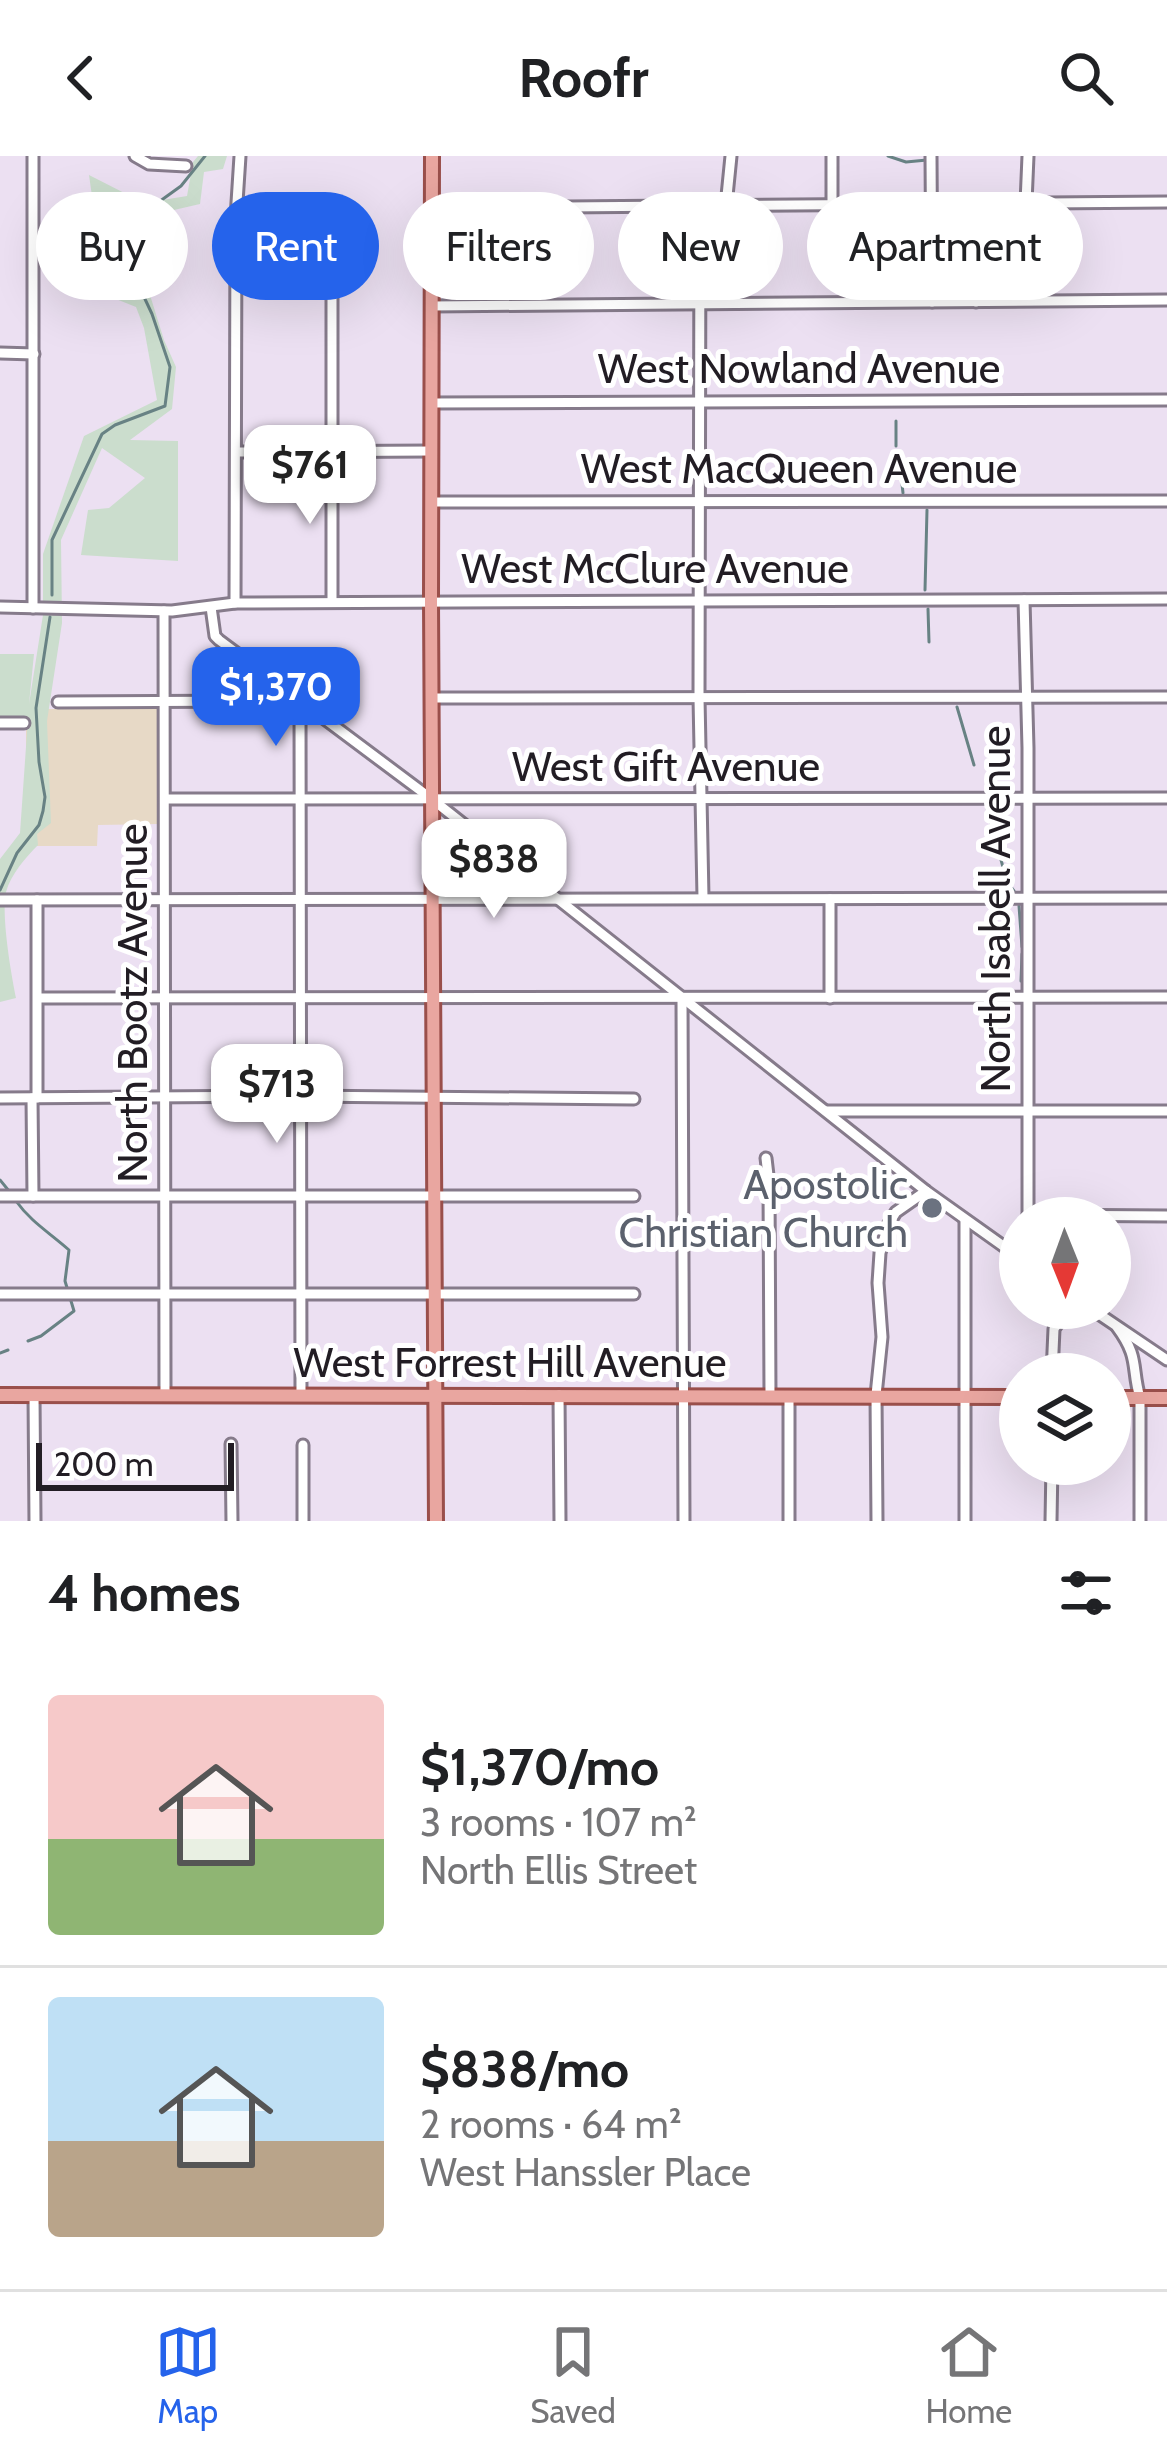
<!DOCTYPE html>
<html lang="en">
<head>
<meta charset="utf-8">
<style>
  body { margin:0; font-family:Cabin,sans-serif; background:#f2f2f2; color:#202124; height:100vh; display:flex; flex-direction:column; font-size:45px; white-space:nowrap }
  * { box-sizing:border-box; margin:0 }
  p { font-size:39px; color:#757577 }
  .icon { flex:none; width:66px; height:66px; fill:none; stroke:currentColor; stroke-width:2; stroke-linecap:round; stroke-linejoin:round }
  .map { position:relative; height:1365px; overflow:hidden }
  .drawer { display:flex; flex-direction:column; background:#fff; flex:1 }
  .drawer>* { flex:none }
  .hud { position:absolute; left:36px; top:36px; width:1095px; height:108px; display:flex; gap:24px }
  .needle { width:78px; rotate:179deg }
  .buttons { position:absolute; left:999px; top:1041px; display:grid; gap:24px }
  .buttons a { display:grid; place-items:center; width:132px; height:132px; border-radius:50%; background:#fff; box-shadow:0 12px 48px #0002; font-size:60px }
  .scale { position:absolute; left:36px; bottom:30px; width:198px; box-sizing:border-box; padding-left:12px; border:6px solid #221d24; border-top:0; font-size:33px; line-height:42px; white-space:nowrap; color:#221d24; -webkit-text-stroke:9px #fff; paint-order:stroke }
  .price { position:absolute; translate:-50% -102px; padding:0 27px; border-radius:24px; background:#fff; color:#222; font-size:39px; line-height:78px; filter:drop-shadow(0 3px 6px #0008) }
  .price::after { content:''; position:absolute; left:50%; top:72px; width:36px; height:27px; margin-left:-18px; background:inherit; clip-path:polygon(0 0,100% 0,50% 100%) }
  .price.current { background:#2563eb; color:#fff }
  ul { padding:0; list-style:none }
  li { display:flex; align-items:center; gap:36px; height:300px; padding:0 48px }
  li+li { border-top:3px solid #e0e0e0 }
  li span { display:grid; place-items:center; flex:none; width:336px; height:240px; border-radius:12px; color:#555 }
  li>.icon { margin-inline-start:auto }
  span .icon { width:144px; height:144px; fill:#fffc; stroke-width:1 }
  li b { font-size:51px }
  h2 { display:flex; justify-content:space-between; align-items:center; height:144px; padding:0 48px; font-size:51px }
  .tag { padding:0 42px; border-radius:54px; background:#fff; box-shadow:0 12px 48px #0002; font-size:42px; line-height:108px }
  .tag.current { background:#2563eb; color:#fff }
  header { display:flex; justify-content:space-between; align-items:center; height:156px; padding:0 48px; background:#fff; font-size:54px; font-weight:800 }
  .tab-bar { display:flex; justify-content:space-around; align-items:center; height:168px; border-top:3px solid #e0e0e0; background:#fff; font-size:33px; color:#757577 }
  .tab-bar a { display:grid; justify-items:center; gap:6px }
  .tab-bar .current { color:#2563eb }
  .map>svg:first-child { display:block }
  .education { fill:#e7d9c6 }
  .green { fill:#cbddcd }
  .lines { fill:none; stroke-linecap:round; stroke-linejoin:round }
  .stream { stroke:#688284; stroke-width:3 }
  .minor-casing { stroke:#867b8b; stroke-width:15 }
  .major-casing { stroke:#9a4f4b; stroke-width:18 }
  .minor { stroke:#fff; stroke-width:9 }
  .major { stroke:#e9a6a0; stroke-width:12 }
  .worship-dot { fill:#6b7280; stroke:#fff; stroke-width:4.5 }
  .labels { text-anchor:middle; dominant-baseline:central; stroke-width:10; stroke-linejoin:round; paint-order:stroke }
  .street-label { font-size:42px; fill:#221d24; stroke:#fff }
  .worship-label { font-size:42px; fill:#5b616d; stroke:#fff; text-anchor:end }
</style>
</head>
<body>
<header><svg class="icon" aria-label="back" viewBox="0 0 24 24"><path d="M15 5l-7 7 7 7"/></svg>Roofr<svg class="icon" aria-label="search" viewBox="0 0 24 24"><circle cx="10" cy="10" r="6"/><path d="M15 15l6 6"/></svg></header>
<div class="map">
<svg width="1167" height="1365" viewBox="0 0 1167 1365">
  <rect width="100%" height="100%" fill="#ece0f2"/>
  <!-- education -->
  <polygon class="education" points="26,553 158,553 158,668 98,669 97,690 26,690"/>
  <!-- green -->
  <path class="green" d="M198 0H227L223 13 204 16 200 48 174 54 145 123 164 184 176 211 172 253 130 284 178 285V405L81 399 88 354 109 352 145 322 102 292 61 384 62 467 47 565 51 667 37 678 38 689C26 701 11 718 6 736 1 759 11 818 16 842L0 846V703L20 677 28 562 0 561V498H34L29 548 43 459V398L84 280 157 244 144 172 136 151 106 139 89 19 144 47 187 40 193 6Z"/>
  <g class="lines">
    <!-- stream -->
    <g class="stream">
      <polyline points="888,0 906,6 927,4"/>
      <polyline points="896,290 896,265"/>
      <polyline points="896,298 890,305 891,312 897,314 901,319 903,337"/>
      <polyline points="925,434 927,354"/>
      <polyline points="52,439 52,384 102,278 115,269 165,250 170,211 152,158 137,126 139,89 156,48 181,30 205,0"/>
      <polyline points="928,453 929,486"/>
      <polyline points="957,551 974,609"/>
      <polyline points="987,652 1007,726 1014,735"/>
      <polyline points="0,734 17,697 39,669 43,655 45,641 39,606 36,552 50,461"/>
      <polyline points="1019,750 1022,791"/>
      <polyline points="1021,825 1022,798"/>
      <polyline points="0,1024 9,1035"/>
      <path d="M16 1045C31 1066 50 1077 69 1094L65 1125 74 1155 41 1180 28 1185"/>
      <polyline points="0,1197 8,1194"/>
    </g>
    <!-- minor casing -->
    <g class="minor-casing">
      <g id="minor">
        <polyline points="33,0 33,452"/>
        <polyline points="135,0 149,8 186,10"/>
        <polyline points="832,0 832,49"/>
        <polyline points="931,0 932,146"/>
        <polyline points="976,47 976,146"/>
        <polyline points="1026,47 1028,0"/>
        <polyline points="700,50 699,542 703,741"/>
        <polyline points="726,50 731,0"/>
        <polyline points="432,52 1167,46"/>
        <polyline points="432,150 1167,144"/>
        <polyline points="0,197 34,198"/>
        <polyline points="432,247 1167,244"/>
        <polyline points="236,296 432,295"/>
        <polyline points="432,346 1167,345"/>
        <polyline points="1024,444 1028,592 1028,1062"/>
        <polyline points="332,446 332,50"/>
        <polyline points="235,447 236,62 240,0"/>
        <polyline points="0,451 172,455 235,447 1167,443"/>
        <polyline points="211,451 215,480 219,484 433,644 926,1035 1020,1102"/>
        <polyline points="164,455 165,1239"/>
        <polyline points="432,542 1167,541"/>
        <polyline points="300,544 301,1238"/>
        <polyline points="58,546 272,545 290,537"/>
        <polyline points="0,567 24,567"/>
        <polyline points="165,643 1167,642"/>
        <polyline points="0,744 1167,742"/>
        <polyline points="37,744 37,942"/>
        <polyline points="39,842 1167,841"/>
        <polyline points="830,842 830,743"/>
        <polyline points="682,843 684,1365"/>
        <polyline points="0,942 300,940 634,943"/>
        <polyline points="32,942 33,1040"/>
        <polyline points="826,955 1167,955"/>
        <polyline points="766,1002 769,1028 770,1239"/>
        <polyline points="0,1040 634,1040"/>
        <polyline points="1028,1059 1167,1060"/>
        <polyline points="0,1138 634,1138"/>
        <polyline points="1090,1152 1167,1204"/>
        <path d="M1117 1171C1140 1202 1131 1211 1140 1242V1365"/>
        <polyline points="1052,1218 1054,1173 1068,1152"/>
        <polyline points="34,1239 35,1365"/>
        <polyline points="559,1239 560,1365"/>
        <polyline points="231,1288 232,1365"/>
        <polyline points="303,1289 303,1365"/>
        <polyline points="789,1365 789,1240"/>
        <polyline points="877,1365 876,1239 882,1181 878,1127 880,1097 888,1069 896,1056 926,1035"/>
        <polyline points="965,1365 965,1065"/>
        <polyline points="1051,1365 1052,1308"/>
      </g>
    </g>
    <!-- major casing -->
    <g class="major-casing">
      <g id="major">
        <polyline points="432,0 431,446 436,1365"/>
        <polyline points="0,1239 1020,1241"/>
        <polyline points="1110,1242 1167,1242"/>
      </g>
    </g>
    <!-- minor -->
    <use href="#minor" class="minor"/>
    <!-- major -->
    <use href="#major" class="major"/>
  </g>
  <!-- markers -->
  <circle class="worship-dot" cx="932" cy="1052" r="12"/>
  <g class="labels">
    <!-- street labels -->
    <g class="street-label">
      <text x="799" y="212">West Nowland Avenue</text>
      <text x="799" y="312">West MacQueen Avenue</text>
      <text x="655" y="412">West McClure Avenue</text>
      <text x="666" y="610">West Gift Avenue</text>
      <text transform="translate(995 753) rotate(-90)">North Isabell Avenue</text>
      <text transform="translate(132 847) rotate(-90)">North Bootz Avenue</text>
      <text x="510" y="1206">West Forrest Hill Avenue</text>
    </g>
    <!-- worship labels -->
    <g class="worship-label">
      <text x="908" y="1028">Apostolic<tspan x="908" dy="48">Christian Church</tspan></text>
    </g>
  </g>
</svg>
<div class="buttons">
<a><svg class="needle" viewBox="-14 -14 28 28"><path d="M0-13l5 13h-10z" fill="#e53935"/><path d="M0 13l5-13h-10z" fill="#757577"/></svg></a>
<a><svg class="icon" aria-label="layers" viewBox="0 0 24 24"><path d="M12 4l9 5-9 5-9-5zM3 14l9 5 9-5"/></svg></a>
</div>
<div class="scale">200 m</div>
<b class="price" style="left:310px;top:371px">$761</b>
<b class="price current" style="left:276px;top:593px">$1,370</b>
<b class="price" style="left:494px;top:765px">$838</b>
<b class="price" style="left:277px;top:990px">$713</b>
<div class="hud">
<a class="tag">Buy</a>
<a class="tag current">Rent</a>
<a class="tag">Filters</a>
<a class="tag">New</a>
<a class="tag">Apartment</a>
</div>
</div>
<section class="drawer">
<h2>4 homes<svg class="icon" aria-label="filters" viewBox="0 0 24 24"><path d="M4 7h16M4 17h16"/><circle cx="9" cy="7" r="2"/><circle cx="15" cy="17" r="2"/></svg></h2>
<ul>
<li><span style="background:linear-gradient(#f6c9c9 60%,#8fb573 0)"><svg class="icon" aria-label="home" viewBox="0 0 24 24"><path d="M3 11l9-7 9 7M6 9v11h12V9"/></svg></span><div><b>$1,370/mo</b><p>3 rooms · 107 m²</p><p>North Ellis Street</p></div></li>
<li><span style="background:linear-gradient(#bfe0f5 60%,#b9a48a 0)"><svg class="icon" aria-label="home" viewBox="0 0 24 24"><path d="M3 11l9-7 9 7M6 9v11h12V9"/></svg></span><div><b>$838/mo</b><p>2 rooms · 64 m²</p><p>West Hanssler Place</p></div></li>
</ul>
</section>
<nav class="tab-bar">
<a class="current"><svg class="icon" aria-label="map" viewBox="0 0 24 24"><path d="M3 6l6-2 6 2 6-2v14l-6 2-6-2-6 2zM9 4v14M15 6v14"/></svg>Map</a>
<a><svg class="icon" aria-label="saved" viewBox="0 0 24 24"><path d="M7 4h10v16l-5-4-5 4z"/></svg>Saved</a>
<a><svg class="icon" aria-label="home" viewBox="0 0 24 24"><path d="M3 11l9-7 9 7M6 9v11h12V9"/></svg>Home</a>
</nav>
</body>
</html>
